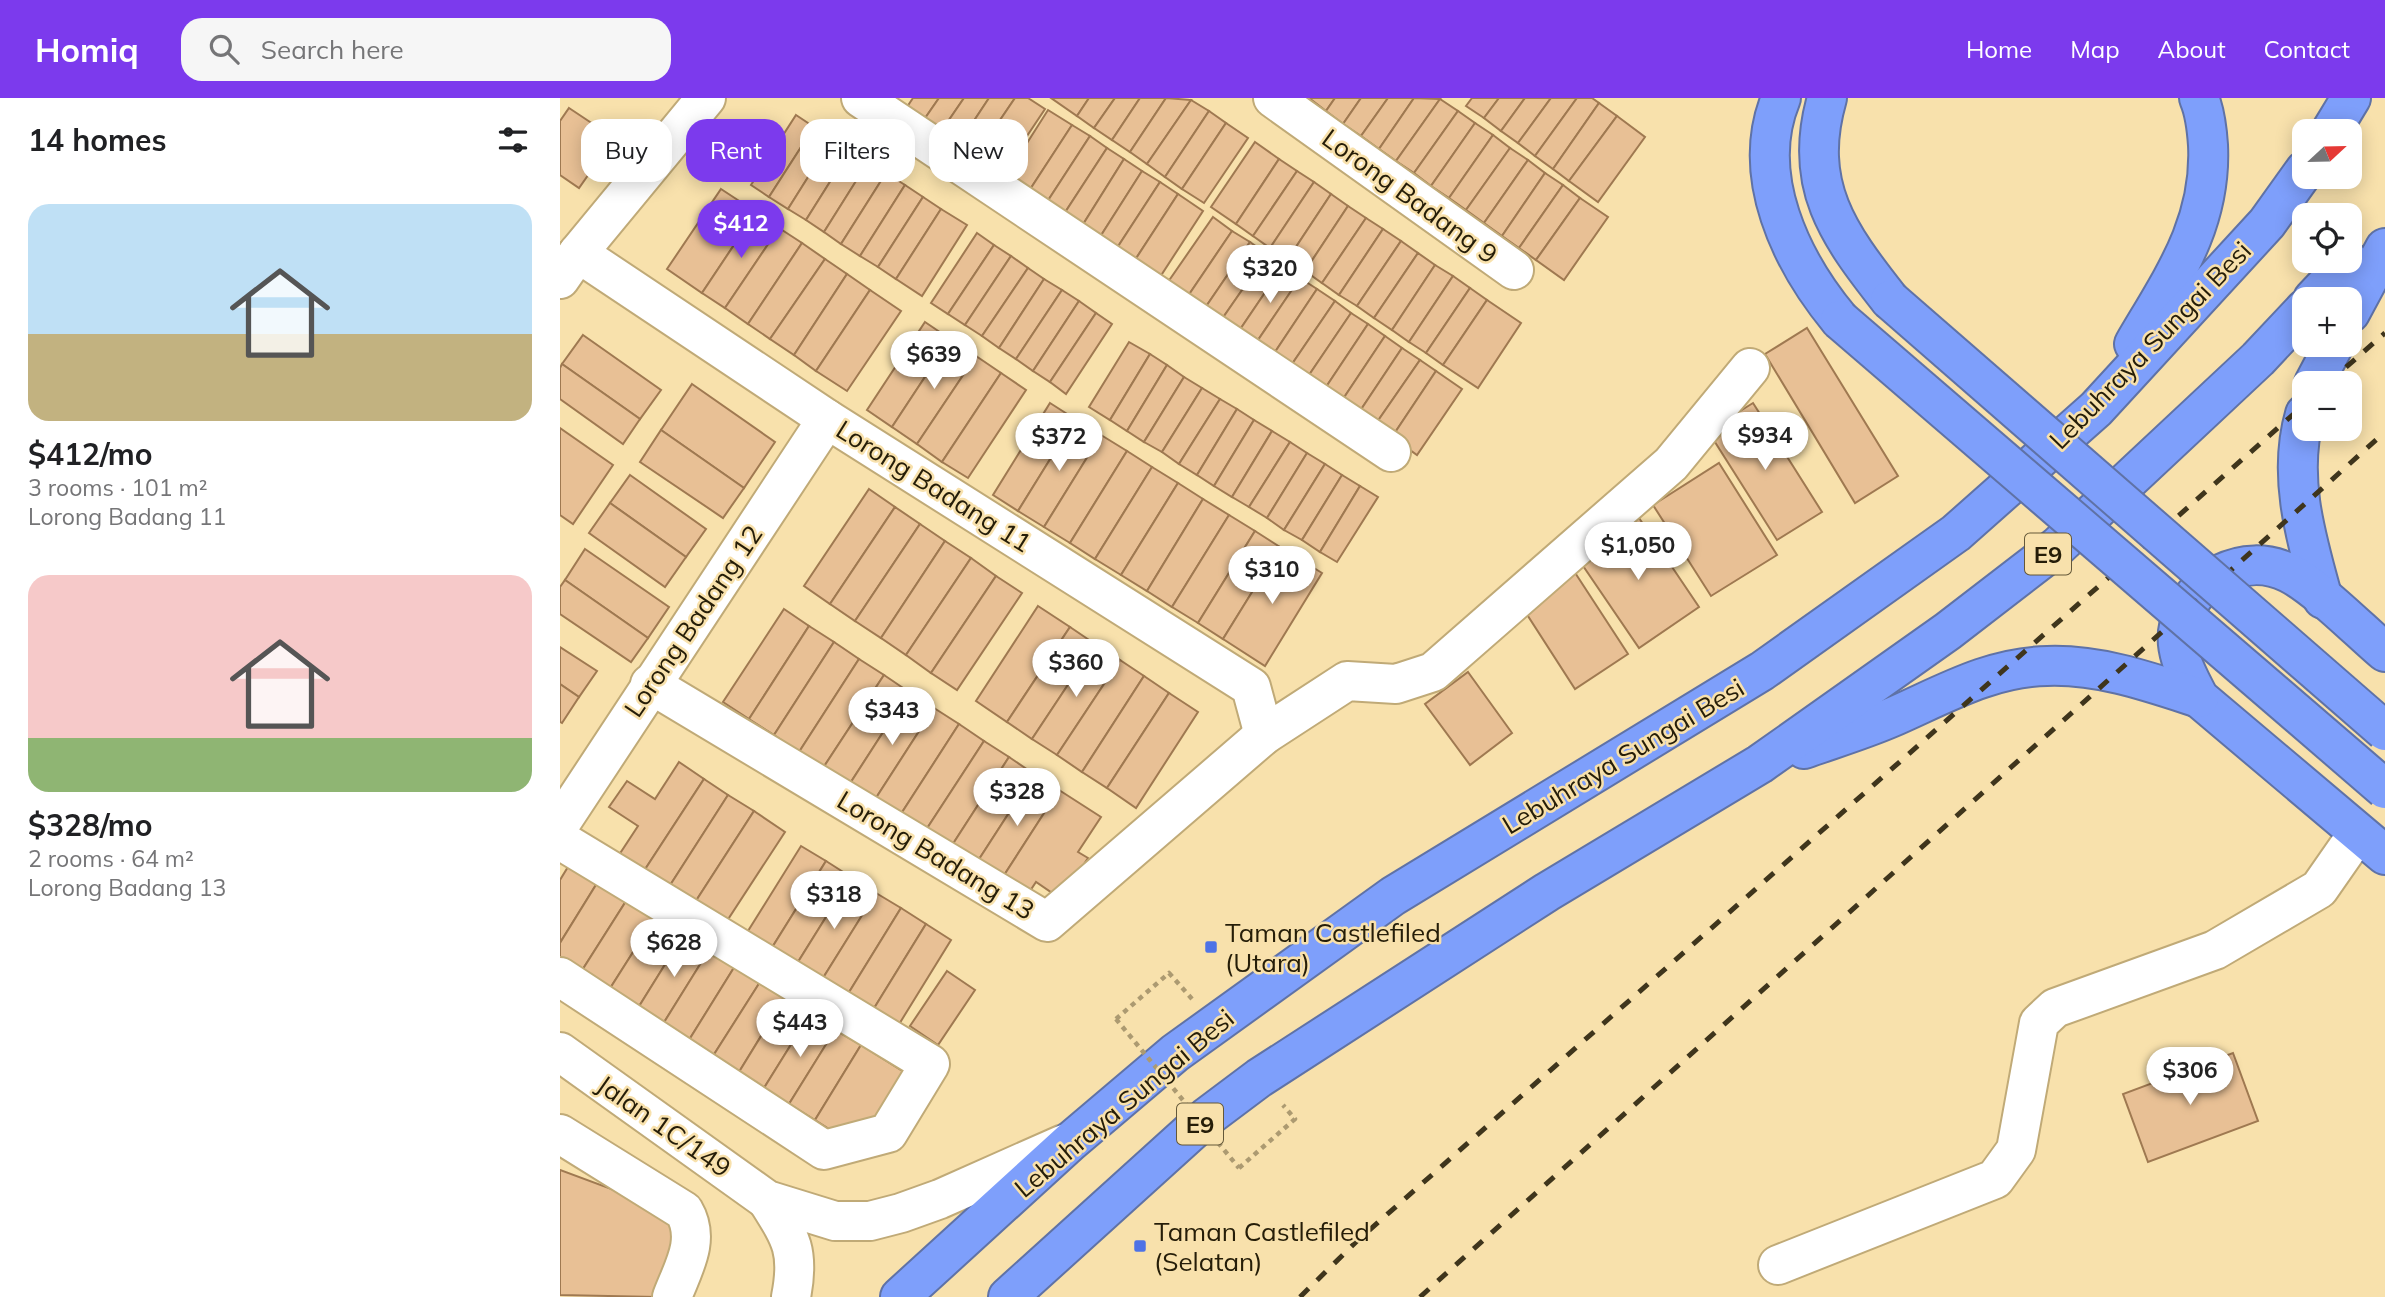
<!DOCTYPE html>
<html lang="en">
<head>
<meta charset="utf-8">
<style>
  body { margin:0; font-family:Mulish,sans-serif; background:#f6f6f6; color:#202124; height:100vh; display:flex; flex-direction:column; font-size:26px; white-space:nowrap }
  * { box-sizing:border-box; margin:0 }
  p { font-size:23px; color:#757577 }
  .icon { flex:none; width:38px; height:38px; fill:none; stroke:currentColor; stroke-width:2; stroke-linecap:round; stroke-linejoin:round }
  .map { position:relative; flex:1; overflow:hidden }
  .panel { display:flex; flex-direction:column; background:#fff; width:560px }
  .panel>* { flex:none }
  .hud { position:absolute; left:21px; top:21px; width:665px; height:63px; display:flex; gap:14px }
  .needle { width:46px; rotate:68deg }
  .buttons { position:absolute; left:1732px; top:21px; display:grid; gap:14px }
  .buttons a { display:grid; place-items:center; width:70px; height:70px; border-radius:14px; background:#fff; box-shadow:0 4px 18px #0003; font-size:35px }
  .price { position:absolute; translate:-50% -60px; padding:0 16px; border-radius:24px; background:#fff; color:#222; font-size:23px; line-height:46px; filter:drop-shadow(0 2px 4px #0008) }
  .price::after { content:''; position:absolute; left:50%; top:42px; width:21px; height:16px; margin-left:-10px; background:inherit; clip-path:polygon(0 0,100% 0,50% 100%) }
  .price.on { background:#7c3aed; color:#fff }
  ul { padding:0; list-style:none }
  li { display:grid; align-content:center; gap:14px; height:371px; padding:0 28px }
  li span { display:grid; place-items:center; height:217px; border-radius:21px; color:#555 }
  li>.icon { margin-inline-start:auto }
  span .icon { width:126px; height:126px; fill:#fffc; stroke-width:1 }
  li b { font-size:30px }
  h2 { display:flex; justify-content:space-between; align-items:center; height:84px; padding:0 28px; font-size:30px }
  .chip { padding:0 24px; border-radius:21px; background:#fff; box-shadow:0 4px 18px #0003; font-size:24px; line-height:63px }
  .chip.on { background:#7c3aed; color:#fff }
  header { display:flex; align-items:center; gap:42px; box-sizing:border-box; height:98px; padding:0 35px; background:#7c3aed; color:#fff }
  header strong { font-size:33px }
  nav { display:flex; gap:38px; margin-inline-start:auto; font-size:24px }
  .search { width:490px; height:63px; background:#f6f6f6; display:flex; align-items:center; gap:18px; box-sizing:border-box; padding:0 24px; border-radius:21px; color:#757577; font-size:26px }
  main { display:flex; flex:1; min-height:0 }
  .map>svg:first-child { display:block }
  .building { fill:#e8c095; stroke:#9f7951; stroke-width:2 }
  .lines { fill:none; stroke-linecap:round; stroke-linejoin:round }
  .minor-casing { stroke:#c0aa77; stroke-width:42 }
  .highway-casing { stroke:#5f72a6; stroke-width:42 }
  .path { stroke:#ac9a71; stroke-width:4.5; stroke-dasharray:5 5; stroke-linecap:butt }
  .minor { stroke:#fff; stroke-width:38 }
  .highway { stroke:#7e9ffb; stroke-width:38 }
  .rail { stroke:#3f351c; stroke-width:5; stroke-dasharray:12 12; stroke-linecap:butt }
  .highway-bridge-casing { stroke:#5f72a6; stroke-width:42; stroke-linecap:butt }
  .path-bridge { stroke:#ac9a71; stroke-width:4.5; stroke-dasharray:5 5; stroke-linecap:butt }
  .highway-bridge { stroke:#7e9ffb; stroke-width:38 }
  .poi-dot { fill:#4e72e6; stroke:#f8e1ac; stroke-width:2.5 }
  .labels { text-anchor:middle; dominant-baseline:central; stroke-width:5; stroke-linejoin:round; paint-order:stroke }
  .shield { fill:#f8e1ac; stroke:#645839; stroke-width:2 }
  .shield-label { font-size:24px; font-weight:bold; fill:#251d08 }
  .street-label { font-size:26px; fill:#251d08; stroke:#f8e1ac }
  .poi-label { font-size:26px; fill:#251d08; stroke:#f8e1ac; text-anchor:start }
</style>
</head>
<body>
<header>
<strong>Homiq</strong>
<div class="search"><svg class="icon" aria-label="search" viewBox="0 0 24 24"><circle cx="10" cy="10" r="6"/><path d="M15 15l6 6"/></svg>Search here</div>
<nav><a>Home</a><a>Map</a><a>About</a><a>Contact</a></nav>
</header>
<main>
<section class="panel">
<h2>14 homes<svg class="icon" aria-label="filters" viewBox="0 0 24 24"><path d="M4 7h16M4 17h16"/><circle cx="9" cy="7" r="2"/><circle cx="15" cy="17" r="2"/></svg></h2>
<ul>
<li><span style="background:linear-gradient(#bfe0f5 60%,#c2b280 0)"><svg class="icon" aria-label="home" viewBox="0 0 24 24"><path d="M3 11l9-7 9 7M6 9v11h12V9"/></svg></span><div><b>$412/mo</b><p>3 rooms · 101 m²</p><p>Lorong Badang 11</p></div></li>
<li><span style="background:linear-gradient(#f6c9c9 75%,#8fb573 0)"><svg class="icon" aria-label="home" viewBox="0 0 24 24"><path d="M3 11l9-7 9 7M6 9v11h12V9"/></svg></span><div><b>$328/mo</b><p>2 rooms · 64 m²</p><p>Lorong Badang 13</p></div></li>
</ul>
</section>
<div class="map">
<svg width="1825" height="1199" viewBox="0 0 1825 1199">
  <rect width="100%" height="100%" fill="#f8e1ac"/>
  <!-- building -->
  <g class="building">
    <polygon points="353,0 379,0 361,26 343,15"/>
    <polygon points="379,0 404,0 378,38 361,26"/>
    <polygon points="404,0 429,0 396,50 378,38"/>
    <polygon points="429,0 455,0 413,62 396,50"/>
    <polygon points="455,0 468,0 485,11 439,80 413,62"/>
    <polygon points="491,0 529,0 517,18"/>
    <polygon points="529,0 555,0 534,30 517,18"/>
    <polygon points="555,0 580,0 552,42 534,30"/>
    <polygon points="580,0 606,0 570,54 552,42"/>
    <polygon points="606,0 631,2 587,66 570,54"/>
    <polygon points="749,0 775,0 766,13"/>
    <polygon points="775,0 801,0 783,26 766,13"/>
    <polygon points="801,0 828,0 801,38 783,26"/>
    <polygon points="828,0 854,0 819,51 801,38"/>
    <polygon points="854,0 880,1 836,63 819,51"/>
    <polygon points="912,0 939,0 924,20 906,8"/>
    <polygon points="939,0 965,0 941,33 924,20"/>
    <polygon points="965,0 991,0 958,45 941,33"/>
    <polygon points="991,0 1017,0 975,58 958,45"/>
    <polygon points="1017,0 1032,0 1039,5 993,71 975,58"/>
    <polygon points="880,1 898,13 854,75 836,63"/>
    <polygon points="631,2 649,13 605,79 587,66"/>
    <polygon points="1039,5 1057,18 1009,83 993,71"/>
    <polygon points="9,10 54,40 19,90 0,77 0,23"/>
    <polygon points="488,12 512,27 469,93 446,78"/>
    <polygon points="649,13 666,25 622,91 605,79"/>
    <polygon points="898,13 915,25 871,88 854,75"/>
    <polygon points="236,17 254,29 209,99 191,87"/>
    <polygon points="1057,18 1085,39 1038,104 1009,83"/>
    <polygon points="666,25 688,40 644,105 622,91"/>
    <polygon points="915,25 933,37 889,100 871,88"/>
    <polygon points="512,27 530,38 487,104 469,93"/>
    <polygon points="254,29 272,41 228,111 209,99"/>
    <polygon points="933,37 950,50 906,112 889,100"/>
    <polygon points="530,38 547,50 504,116 487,104"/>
    <polygon points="272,41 290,52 246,122 228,111"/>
    <polygon points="695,44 719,61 676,126 651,109"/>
    <polygon points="547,50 564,61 522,128 504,116"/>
    <polygon points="950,50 968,62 924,125 906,112"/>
    <polygon points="290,52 308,64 264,134 246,122"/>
    <polygon points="564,61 582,73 540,139 522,128"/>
    <polygon points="719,61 737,73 693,138 676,126"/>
    <polygon points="968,62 985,75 942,138 924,125"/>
    <polygon points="308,64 326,75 281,146 264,134"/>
    <polygon points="582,73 600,84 557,150 540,139"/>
    <polygon points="737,73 754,84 710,150 693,138"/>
    <polygon points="326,75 345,87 300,158 281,146"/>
    <polygon points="985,75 1003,87 959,150 942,138"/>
    <polygon points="600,84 618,96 575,162 557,150"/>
    <polygon points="754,84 771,96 728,161 710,150"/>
    <polygon points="345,87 363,99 318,169 300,158"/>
    <polygon points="1003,87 1020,100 976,162 959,150"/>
    <polygon points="161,91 196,114 142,195 107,171"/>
    <polygon points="618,96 643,113 600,179 575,162"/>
    <polygon points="771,96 788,108 745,173 728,161"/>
    <polygon points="363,99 381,111 336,181 318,169"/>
    <polygon points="1020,100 1048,119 1004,182 976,162"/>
    <polygon points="788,108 806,120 762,185 745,173"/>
    <polygon points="381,111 407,127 362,198 336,181"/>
    <polygon points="196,114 219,130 165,210 142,195"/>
    <polygon points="653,119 672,133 628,198 608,184"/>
    <polygon points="806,120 823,131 779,197 762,185"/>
    <polygon points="219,130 242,145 188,226 165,210"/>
    <polygon points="823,131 841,143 797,208 779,197"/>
    <polygon points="672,133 690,144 645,210 628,198"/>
    <polygon points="417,135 434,147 388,216 371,205"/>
    <polygon points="841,143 858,155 814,220 797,208"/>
    <polygon points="690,144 707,156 662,221 645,210"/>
    <polygon points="242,145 265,161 210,241 188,226"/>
    <polygon points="434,147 451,158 405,227 388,216"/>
    <polygon points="858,155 875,167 832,232 814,220"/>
    <polygon points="707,156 723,168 679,233 662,221"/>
    <polygon points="451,158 468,170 422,238 405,227"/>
    <polygon points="265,161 287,176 234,257 210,241"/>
    <polygon points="875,167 893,178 849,244 832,232"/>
    <polygon points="723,168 740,180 696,245 679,233"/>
    <polygon points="468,170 484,181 439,250 422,238"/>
    <polygon points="287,176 310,192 256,273 234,257"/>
    <polygon points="893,178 910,190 866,255 849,244"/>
    <polygon points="740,180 757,191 713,257 696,245"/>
    <polygon points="484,181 502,192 456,261 439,250"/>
    <polygon points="910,190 927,202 883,267 866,255"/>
    <polygon points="757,191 775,203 730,269 713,257"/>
    <polygon points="310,192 341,213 287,293 256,273"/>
    <polygon points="502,192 519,203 473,273 456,261"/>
    <polygon points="927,202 961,225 918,290 883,267"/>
    <polygon points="519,203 536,215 490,284 473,273"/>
    <polygon points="775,203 791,215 747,280 730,269"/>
    <polygon points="536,215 552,226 506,296 490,284"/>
    <polygon points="791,215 808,226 764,292 747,280"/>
    <polygon points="365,224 390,241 332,329 307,312"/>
    <polygon points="808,226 825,238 781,304 764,292"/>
    <polygon points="1247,230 1338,378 1295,405 1205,256"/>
    <polygon points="23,237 101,292 80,321 2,266"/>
    <polygon points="825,238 842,250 798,316 781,304"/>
    <polygon points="390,241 416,258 357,346 332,329"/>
    <polygon points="569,244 590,256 550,322 529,309"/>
    <polygon points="842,250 860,262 815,327 798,316"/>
    <polygon points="590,256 607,267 567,333 550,322"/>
    <polygon points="416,258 441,275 382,364 357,346"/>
    <polygon points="860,262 876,273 832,339 815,327"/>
    <polygon points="2,266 80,321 63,346 0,301 0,270"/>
    <polygon points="607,267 624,279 584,344 567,333"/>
    <polygon points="876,273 902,291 857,357 832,339"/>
    <polygon points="441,275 466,292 408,380 382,364"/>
    <polygon points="624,279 642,290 602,354 584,344"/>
    <polygon points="132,286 215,344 184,390 101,332"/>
    <polygon points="642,290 660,301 619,366 602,354"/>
    <polygon points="660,301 677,311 637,377 619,366"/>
    <polygon points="490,305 515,321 458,413 433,397"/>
    <polygon points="1193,305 1262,414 1217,442 1148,333"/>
    <polygon points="677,311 694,322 654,388 637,377"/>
    <polygon points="515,321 541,337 484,429 458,413"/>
    <polygon points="694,322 712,333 672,399 654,388"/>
    <polygon points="0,330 53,367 13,426 0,417"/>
    <polygon points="101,332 184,390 163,420 80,364"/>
    <polygon points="712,333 730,344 689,409 672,399"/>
    <polygon points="541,337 567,353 510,445 484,429"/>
    <polygon points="730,344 747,355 707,420 689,409"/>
    <polygon points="567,353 592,369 535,461 510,445"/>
    <polygon points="747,355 765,366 724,432 707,420"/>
    <polygon points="1159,365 1217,457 1151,498 1093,407"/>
    <polygon points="765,366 782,377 742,442 724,432"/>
    <polygon points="592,369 618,385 561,477 535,461"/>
    <polygon points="70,377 146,431 126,459 50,405"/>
    <polygon points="782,377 800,388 760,454 742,442"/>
    <polygon points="618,385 643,401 587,493 561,477"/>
    <polygon points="800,388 818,399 777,464 760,454"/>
    <polygon points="309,391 335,409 270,506 244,488"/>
    <polygon points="643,401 669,417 612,509 587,493"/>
    <polygon points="50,405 126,459 105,489 29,435"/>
    <polygon points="335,409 360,426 295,523 270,506"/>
    <polygon points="669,417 695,433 638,525 612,509"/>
    <polygon points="1077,417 1139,509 1079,550 1017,459"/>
    <polygon points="360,426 385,443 321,540 295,523"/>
    <polygon points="695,433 720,449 663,541 638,525"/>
    <polygon points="385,443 411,460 346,557 321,540"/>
    <polygon points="720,449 762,475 705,568 663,541"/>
    <polygon points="25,451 109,509 88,540 5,482"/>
    <polygon points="411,460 436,478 371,575 346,557"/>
    <polygon points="1010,467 1068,556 1015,591 957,501"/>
    <polygon points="436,478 462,495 397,592 371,575"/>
    <polygon points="5,482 88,540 71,564 0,516 0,489"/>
    <polygon points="478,508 510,529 447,624 416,603"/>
    <polygon points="224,511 249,528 189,621 163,604"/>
    <polygon points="249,528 274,544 214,637 189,621"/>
    <polygon points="510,529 535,546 472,641 447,624"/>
    <polygon points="274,544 299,561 239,654 214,637"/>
    <polygon points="535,546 560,562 497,657 472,641"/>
    <polygon points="0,549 37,573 19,599 0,586"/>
    <polygon points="299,561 324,577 263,670 239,654"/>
    <polygon points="560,562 584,578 522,674 497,657"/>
    <polygon points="908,574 952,635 910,667 865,606"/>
    <polygon points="324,577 349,594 289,687 263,670"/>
    <polygon points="584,578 609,595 547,690 522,674"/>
    <polygon points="0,586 19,599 2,625 0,624"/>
    <polygon points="349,594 374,610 314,703 289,687"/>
    <polygon points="609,595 638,614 576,710 547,690"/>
    <polygon points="374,610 399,626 339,719 314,703"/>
    <polygon points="399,626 424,643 364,735 339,719"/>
    <polygon points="424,643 449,659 389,752 364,735"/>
    <polygon points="449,659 474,676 414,769 389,752"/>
    <polygon points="119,664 144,681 82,776 57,760 78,728 49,709 67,683 95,701"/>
    <polygon points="474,676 499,692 439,785 414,769"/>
    <polygon points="144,681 168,697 107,792 82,776"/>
    <polygon points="499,692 541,719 518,754 528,760 501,801 476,784 464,802 439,785"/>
    <polygon points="168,697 194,713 132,809 107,792"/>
    <polygon points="194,713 225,734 163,829 132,809"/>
    <polygon points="241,748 266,763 208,856 183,841"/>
    <polygon points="266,763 291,779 233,872 208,856"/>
    <polygon points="11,764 39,782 0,845 0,782"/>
    <polygon points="291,779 316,795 258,888 233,872"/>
    <polygon points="39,782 68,800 21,874 0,860 0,845"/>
    <polygon points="316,795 341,810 283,904 258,888"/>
    <polygon points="68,800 96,818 49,892 21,874"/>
    <polygon points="341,810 366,826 308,920 283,904"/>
    <polygon points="96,818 124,836 78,910 49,892"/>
    <polygon points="366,826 391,842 333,936 308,920"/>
    <polygon points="124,836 149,852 103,926 78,910"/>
    <polygon points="149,852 175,868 129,942 103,926"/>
    <polygon points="175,868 200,884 153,958 129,942"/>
    <polygon points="387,873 415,892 378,947 350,928"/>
    <polygon points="200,884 225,899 179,974 153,958"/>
    <polygon points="225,899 250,916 204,990 179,974"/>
    <polygon points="250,916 275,932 229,1006 204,990"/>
    <polygon points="275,932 301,947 255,1022 229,1006"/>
    <polygon points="301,947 344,974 308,1032 280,1038 255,1022"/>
    <polygon points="1673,955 1698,1023 1588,1064 1563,996"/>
    <polygon points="0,1072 127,1119 97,1199 0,1197"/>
  </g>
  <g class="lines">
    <!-- minor casing -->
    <g class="minor-casing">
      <g id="minor">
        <polyline points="301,0 831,354"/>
        <polyline points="713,0 954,172"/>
        <polyline points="18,155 267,321 691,589 704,637"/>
        <polyline points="0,181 18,155 146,0"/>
        <polyline points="90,586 487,824 704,637 787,583 836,586 873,574 1111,366 1190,270"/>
        <polyline points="0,726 267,321"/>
        <polyline points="0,742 370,966 328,1035 264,1052 0,879"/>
        <polyline points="0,954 207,1102 275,1123 310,1123 341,1115 380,1101 504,1046"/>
        <path d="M0 1036 124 1113C141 1142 123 1170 112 1199"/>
        <path d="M207 1102C231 1140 240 1153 231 1199"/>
        <polyline points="1218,1167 1435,1081 1456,1052 1479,925 1495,910 1655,852 1759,791 1798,735"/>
      </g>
    </g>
    <!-- highway casing -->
    <g class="highway-casing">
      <g id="highway">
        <path d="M1221 0C1189 77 1231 163 1280 222"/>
        <path d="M1267 0C1242 87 1278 136 1330 202"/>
        <polyline points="1771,33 1791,0"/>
        <polyline points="1753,201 1789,163"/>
        <polyline points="1790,215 1825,150"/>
        <path d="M1574 246C1612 181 1652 126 1648 47 1647 32 1645 14 1639 0"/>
        <polyline points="1754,285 1774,247"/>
        <path d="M1745 316C1727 378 1746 440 1763 501"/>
        <path d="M1825 554C1800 533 1757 489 1729 475 1684 453 1631 481 1619 528 1613 554 1628 578 1639 600L1825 757"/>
        <path d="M1244 651C1272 641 1302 632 1330 620 1381 598 1429 569 1487 568 1539 566 1590 584 1639 600"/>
        <polyline points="340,1199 510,1044 615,955 833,798 1202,573 1396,435 1536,311 1707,125 1745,72"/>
        <polyline points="448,1199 647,1019 699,980 987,794 1200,666 1388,533 1497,449 1698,261 1745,211"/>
      </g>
    </g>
    <!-- path -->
    <g class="path">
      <polyline points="556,921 609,875 632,901"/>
      <polyline points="679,1070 735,1021 723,1007"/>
    </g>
    <!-- minor -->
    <use href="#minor" class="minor"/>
    <!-- highway -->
    <use href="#highway" class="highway"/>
    <!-- rail -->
    <g class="rail">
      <polyline points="1768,285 1825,235"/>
      <polyline points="740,1199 797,1143 1745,306"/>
      <polyline points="860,1199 1825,334"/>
    </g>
    <!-- highway-bridge casing -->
    <g class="highway-bridge-casing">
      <g id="highway-bridge">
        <polyline points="1330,202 1825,633"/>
        <polyline points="1280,222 1825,691"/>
      </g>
    </g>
    <!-- path-bridge -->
    <polyline class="path-bridge" points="556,921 679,1070"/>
    <!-- highway-bridge -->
    <use href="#highway-bridge" class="highway-bridge"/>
  </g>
  <!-- markers -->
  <g class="poi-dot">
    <rect x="644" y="842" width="14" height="14" rx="3.5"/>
    <rect x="573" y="1141" width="14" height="14" rx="3.5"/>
  </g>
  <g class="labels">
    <!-- shield labels -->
    <g class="shield">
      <rect x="1465" y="435.5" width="46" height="41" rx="5"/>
      <rect x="617" y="1005.5" width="46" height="41" rx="5"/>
    </g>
    <g class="shield-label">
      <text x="1488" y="456">E9</text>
      <text x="640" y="1026">E9</text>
    </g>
    <!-- street labels -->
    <g class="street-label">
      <text transform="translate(850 98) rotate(36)">Lorong Badang 9</text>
      <text transform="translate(1590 247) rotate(-46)">Lebuhraya Sungai Besi</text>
      <text transform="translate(374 388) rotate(32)">Lorong Badang 11</text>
      <text transform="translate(133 523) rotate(-56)">Lorong Badang 12</text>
      <text transform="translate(1063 658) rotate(-31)">Lebuhraya Sungai Besi</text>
      <text transform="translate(376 757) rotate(31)">Lorong Badang 13</text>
      <text transform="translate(564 1005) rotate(-40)">Lebuhraya Sungai Besi</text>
      <text transform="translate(104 1028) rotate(35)">Jalan 1C/149</text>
    </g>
    <!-- poi labels -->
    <g class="poi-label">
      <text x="665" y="834">Taman Castlefiled<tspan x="665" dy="30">(Utara)</tspan></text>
      <text x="594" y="1133">Taman Castlefiled<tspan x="594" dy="30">(Selatan)</tspan></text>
    </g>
  </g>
</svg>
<div class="buttons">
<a><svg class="needle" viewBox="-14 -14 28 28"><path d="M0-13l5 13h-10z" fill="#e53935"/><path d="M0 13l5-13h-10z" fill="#757577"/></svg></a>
<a><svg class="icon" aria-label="locate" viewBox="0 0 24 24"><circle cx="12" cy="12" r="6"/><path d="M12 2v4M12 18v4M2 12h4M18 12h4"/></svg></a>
<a>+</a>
<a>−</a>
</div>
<b class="price on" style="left:181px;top:162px">$412</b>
<b class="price" style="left:710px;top:207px">$320</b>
<b class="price" style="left:374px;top:293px">$639</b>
<b class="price" style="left:1205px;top:374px">$934</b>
<b class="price" style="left:499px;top:375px">$372</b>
<b class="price" style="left:1078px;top:484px">$1,050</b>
<b class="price" style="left:712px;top:508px">$310</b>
<b class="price" style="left:516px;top:601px">$360</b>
<b class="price" style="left:332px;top:649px">$343</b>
<b class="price" style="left:457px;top:730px">$328</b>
<b class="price" style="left:274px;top:833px">$318</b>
<b class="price" style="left:114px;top:881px">$628</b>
<b class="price" style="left:240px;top:961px">$443</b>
<b class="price" style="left:1630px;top:1009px">$306</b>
<div class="hud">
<a class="chip">Buy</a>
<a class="chip on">Rent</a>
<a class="chip">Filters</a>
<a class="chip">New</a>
</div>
</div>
</main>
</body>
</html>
